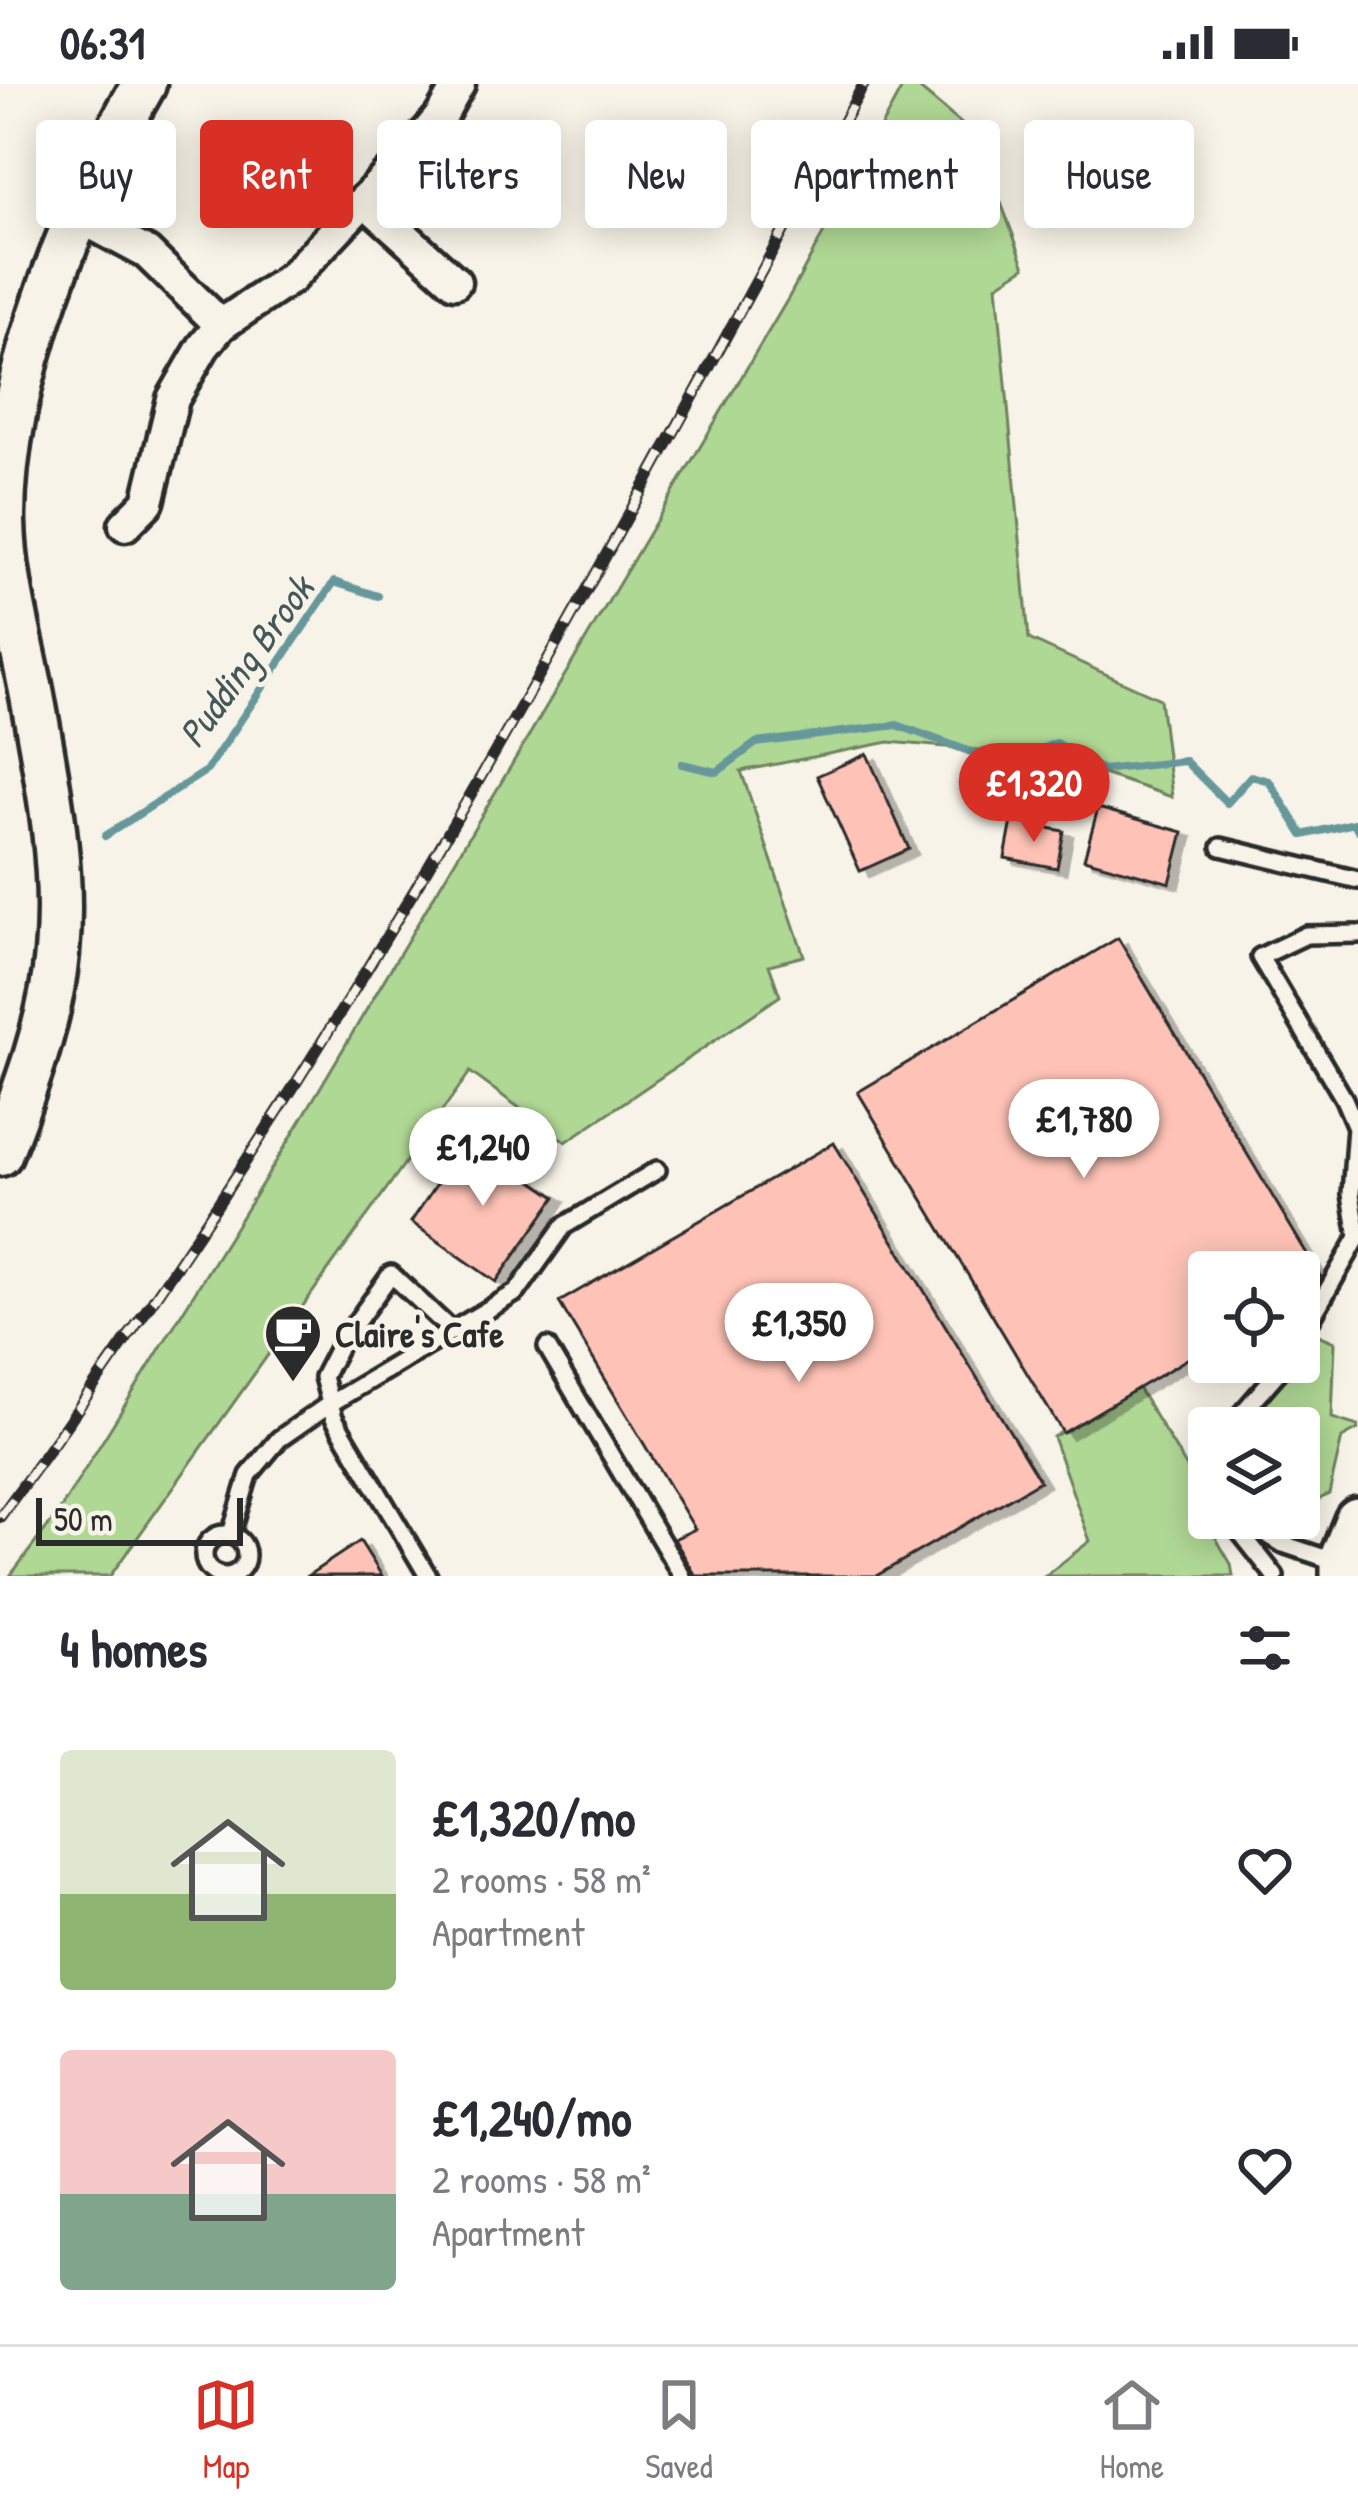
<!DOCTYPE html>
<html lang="en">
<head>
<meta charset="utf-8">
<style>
  body { margin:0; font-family:"Patrick Hand",sans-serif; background:#f7f7f7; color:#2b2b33; height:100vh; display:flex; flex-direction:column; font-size:45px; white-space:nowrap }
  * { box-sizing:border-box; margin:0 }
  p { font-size:39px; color:#7c7c81 }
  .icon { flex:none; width:66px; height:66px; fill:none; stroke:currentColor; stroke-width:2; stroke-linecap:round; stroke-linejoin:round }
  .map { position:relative; height:1492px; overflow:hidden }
  .drawer { display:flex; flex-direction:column; background:#fff; flex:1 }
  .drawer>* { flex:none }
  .guide { position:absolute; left:36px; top:36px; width:1287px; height:108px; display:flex; gap:24px }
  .fabs { position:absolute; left:1188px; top:1167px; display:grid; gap:24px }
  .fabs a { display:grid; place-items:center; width:132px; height:132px; border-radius:12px; background:#fff; box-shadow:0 6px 30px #0003; font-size:60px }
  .scale { position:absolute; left:36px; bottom:30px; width:207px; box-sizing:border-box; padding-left:12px; border:6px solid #2b2b2b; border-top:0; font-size:33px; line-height:42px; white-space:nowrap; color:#2b2b2b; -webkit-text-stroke:9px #f7f3e8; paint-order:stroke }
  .price { position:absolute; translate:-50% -102px; padding:0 27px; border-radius:42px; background:#fff; color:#222; font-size:39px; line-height:78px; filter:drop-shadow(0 3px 6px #0008) }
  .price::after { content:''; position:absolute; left:50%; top:72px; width:36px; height:27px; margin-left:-18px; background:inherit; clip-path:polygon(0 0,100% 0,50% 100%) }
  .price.current { background:#d93025; color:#fff }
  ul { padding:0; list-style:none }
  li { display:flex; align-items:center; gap:36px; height:300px; padding:0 60px }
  li span { display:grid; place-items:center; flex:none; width:336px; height:240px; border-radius:12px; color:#555 }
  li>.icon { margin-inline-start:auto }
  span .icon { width:144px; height:144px; fill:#fffc; stroke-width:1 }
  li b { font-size:51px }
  h2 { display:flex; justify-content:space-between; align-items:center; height:144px; padding:0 60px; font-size:51px }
  .chip { padding:0 42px; border-radius:12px; background:#fff; box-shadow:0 6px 30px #0003; font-size:42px; line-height:108px }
  .chip.current { background:#d93025; color:#fff }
  .status { display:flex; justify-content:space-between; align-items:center; height:84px; padding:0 60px; background:#fff; direction:ltr }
  .status svg { height:33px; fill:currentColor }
  .dock { display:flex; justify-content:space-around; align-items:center; height:168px; border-top:3px solid #e1e1e2; background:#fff; font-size:33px; color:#7c7c81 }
  .dock a { display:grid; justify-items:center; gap:6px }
  .dock .current { color:#d93025 }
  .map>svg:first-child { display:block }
  .green { fill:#b0d895; stroke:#6e8260; stroke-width:3 }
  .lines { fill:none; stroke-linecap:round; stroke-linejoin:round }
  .stream { stroke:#66979b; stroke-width:8 }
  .building { fill:#fec3b6; stroke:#2b2b2b; stroke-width:3; filter:url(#shadow) }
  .lane-casing { stroke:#2b2b2b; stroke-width:24 }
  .street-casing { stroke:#2b2b2b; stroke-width:39 }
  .secondary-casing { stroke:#2b2b2b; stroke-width:51 }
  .primary-casing { stroke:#2b2b2b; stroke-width:54 }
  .lane { stroke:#f7f3e8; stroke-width:15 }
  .street { stroke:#f7f3e8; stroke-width:30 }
  .secondary { stroke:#f7f3e8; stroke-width:42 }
  .primary { stroke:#f7f3e8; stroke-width:45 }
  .rail-casing { stroke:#2b2b2b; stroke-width:12 }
  .rail { stroke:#f7f3e8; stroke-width:8; stroke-dasharray:22; stroke-linecap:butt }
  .labels { text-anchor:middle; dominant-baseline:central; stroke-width:10; stroke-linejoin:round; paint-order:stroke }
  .poi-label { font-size:36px; font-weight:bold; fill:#2b2b2b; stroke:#f7f3e8; text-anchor:start }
  .water-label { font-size:39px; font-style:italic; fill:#44585a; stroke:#f7f3e8 }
</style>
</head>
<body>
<div class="status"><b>06:31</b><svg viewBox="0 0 49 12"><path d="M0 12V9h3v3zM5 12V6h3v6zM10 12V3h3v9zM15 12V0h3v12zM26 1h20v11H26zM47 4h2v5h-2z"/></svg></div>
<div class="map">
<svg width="1358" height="1492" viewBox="0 0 1358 1492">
  <defs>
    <filter id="shadow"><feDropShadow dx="9" dy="5.5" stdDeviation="0" flood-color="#0004"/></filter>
  </defs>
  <rect width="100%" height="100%" fill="#f7f3e8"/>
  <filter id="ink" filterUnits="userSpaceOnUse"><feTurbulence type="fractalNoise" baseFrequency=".00833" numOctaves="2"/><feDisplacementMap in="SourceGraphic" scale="24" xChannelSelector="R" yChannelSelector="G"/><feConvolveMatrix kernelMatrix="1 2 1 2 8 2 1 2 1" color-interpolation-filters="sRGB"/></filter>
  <g filter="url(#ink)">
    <!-- green -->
    <g class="green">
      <polygon points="904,0 914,0 976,52 1025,183 997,201 1029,555 1160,615 1172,713 1049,672 889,658 741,687 804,872 769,881 780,912 566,1058 470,988 110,1492 10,1492 58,1429 288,1058 789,213"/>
      <polygon points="1316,1250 1335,1258 1332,1334 1358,1342 1358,1345 1342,1354 1329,1410 1299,1426 1299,1344 1248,1344"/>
      <polygon points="1138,1304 1191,1390 1196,1420 1231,1480 1233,1492 1045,1492 1090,1457 1053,1353"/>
    </g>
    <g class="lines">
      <!-- stream -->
      <g class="stream">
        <polyline points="682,680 717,688 756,659 897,641 1004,680 1056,659 1102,686 1185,677 1227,719 1251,692 1269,697 1303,751 1354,739 1358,746"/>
        <polyline points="105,752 207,686 334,498 378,512"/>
      </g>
    </g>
    <!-- building -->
    <g class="building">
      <polygon points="867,670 909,765 860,787 817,692"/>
      <polygon points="1098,724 1183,748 1170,799 1084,775"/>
      <polygon points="1012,737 1064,747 1057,784 1005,774"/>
      <polygon points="1118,854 1322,1195 1299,1208 1299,1188 1209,1188 1209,1262 1063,1349 858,1008"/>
      <polygon points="468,1053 556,1113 496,1198 411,1138"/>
      <polygon points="834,1059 1040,1397 876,1492 696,1492 674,1455 695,1445 559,1218"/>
      <polygon points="360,1457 382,1492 307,1492"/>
    </g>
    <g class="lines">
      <!-- lane casing -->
      <g class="lane-casing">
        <g id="lane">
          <polyline points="1221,763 1358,796"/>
          <polyline points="1299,1256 1358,1153 1351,1110 1356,1043 1344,1015 1260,873 1306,851 1358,850"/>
          <polyline points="547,1263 682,1492"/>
          <polyline points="1229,1344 1287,1278"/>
          <polyline points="1229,1434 1275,1492"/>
          <polyline points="1240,1434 1283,1460 1337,1478"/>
          <polyline points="231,1450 249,1391 279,1355 328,1321 517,1208 564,1142 657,1086"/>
          <circle cx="225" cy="1471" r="21"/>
          <polyline points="428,1492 334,1334 323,1293 339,1262 391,1190 453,1248"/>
        </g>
      </g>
      <!-- street casing -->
      <g class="street-casing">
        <g id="street">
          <polyline points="364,116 455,198"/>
          <polyline points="80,133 147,169 221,241"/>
          <polyline points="125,441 148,418 173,315 203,263 221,241 291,194 421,56 441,32 459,0"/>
        </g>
      </g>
      <!-- secondary casing -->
      <g class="secondary-casing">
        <path id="secondary" d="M0 1070C25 1006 51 938 57 869 65 785 48 699 33 617 22 557 4 498 3 437 2 297 74 121 144 0"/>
      </g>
      <!-- primary casing -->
      <g class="primary-casing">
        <polyline id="primary" points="1344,1492 1344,1472 1358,1437"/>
      </g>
      <!-- lane -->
      <use href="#lane" class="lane"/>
      <!-- street -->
      <use href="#street" class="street"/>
      <!-- secondary -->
      <use href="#secondary" class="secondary"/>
      <!-- primary -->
      <use href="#primary" class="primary"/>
      <!-- rail casing -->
      <g class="rail-casing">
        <path id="rail" d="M0 1433C162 1212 313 981 451 744 594 500 727 249 864 0"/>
      </g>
      <!-- rail -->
      <use href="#rail" class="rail"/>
    </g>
  </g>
  <!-- icons -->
  <defs>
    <g id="cafe-pin" transform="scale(3)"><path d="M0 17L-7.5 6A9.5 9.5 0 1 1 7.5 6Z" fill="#2b2b2b" stroke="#f7f3e8"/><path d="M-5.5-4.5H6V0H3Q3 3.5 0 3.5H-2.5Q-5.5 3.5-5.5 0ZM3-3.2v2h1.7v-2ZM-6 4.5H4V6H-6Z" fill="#fff"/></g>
  </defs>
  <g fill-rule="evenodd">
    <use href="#cafe-pin" x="293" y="1249"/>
  </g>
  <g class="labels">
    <!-- poi labels -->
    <g class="poi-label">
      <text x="335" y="1249">Claire's Cafe</text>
    </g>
    <!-- water labels -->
    <g class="water-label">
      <text transform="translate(245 577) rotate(-54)">Pudding Brook</text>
    </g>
  </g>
</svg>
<div class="fabs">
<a><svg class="icon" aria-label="locate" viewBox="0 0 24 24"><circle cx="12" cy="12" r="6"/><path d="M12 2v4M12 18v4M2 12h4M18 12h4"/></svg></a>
<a><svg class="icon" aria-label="layers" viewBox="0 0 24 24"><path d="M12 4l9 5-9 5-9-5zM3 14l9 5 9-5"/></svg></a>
</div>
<div class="scale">50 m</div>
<b class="price current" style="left:1034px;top:761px">£1,320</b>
<b class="price" style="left:1084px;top:1097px">£1,780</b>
<b class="price" style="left:483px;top:1125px">£1,240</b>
<b class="price" style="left:799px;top:1301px">£1,350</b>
<div class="guide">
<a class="chip">Buy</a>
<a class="chip current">Rent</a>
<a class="chip">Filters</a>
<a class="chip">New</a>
<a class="chip">Apartment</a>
<a class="chip">House</a>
</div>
</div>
<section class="drawer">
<h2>4 homes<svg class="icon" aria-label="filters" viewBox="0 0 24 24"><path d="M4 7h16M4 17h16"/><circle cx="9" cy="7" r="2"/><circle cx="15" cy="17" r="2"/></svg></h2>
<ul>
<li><span style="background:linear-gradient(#dfe7d0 60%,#8fb573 0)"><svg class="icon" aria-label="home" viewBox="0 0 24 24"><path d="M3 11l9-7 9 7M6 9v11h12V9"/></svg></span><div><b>£1,320/mo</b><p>2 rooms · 58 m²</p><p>Apartment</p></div><svg class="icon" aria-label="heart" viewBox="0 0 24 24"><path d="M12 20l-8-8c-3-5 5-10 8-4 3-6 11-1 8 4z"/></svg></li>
<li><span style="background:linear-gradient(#f6c9c9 60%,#7fa58c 0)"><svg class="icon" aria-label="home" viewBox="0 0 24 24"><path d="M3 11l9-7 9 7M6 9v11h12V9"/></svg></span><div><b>£1,240/mo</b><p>2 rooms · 58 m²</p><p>Apartment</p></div><svg class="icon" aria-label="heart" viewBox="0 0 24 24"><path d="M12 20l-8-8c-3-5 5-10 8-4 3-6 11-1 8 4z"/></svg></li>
</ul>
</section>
<nav class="dock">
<a class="current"><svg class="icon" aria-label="map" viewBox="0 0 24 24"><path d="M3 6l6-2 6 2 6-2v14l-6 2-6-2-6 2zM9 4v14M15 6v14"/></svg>Map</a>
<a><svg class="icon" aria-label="saved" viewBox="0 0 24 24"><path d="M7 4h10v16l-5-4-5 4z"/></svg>Saved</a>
<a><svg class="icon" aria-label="home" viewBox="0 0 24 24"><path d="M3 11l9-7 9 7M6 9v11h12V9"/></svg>Home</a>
</nav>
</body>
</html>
